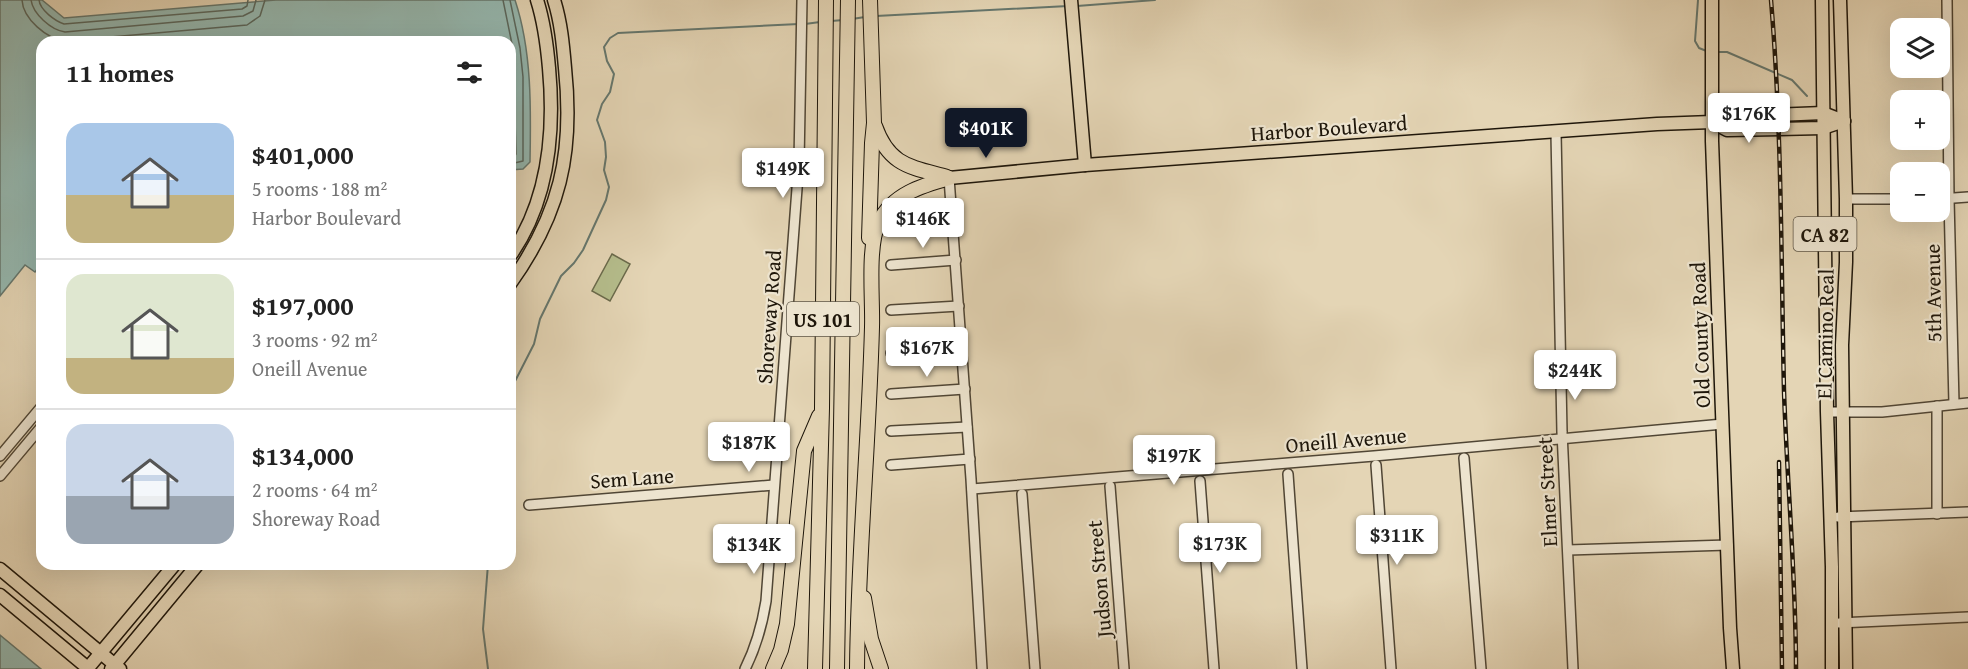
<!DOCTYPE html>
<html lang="en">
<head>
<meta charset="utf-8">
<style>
  body { margin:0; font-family:"Gentium Book Plus",serif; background:#f6f6f6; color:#222; height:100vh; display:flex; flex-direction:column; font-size:22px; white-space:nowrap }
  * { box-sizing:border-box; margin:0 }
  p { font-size:20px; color:#767676 }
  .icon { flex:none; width:33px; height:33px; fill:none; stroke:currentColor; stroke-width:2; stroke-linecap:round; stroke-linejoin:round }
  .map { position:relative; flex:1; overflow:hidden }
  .panel { position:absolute; left:36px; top:36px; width:480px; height:534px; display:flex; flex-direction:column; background:#fff; border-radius:18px; box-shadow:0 6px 24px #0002 }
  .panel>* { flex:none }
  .controls { position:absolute; left:1890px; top:18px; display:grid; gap:12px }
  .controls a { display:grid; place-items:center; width:60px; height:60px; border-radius:12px; background:#fff; box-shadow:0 6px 24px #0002; font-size:30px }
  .price { position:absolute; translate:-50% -51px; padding:0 14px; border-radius:6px; background:#fff; color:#222; font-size:20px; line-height:39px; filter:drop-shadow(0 2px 3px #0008) }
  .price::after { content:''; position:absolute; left:50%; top:36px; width:18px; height:14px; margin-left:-9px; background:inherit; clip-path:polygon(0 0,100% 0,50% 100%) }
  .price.active { background:#111827; color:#fff }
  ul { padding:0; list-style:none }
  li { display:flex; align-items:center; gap:18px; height:150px; padding:0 30px }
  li+li { border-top:2px solid #e0e0e0 }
  li span { display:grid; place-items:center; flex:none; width:168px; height:120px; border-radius:18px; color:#555 }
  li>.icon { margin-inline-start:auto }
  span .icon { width:72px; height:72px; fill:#fffc; stroke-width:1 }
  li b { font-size:26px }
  h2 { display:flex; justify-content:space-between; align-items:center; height:72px; padding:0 30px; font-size:26px }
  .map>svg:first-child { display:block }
  .green { fill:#b5bd8c; stroke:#6a6a4b; stroke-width:1.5 }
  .water { fill:#95b8b0; stroke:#65776e; stroke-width:1.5 }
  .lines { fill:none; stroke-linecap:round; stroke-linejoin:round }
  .shore { stroke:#5a675d; stroke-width:1.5 }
  .stream { stroke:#65776e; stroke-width:2 }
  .minor-casing { stroke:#504635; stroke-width:12 }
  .major-casing { stroke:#1e160a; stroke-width:15 }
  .highway-casing { stroke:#1e160a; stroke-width:16 }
  .minor { stroke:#ede4cf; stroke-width:9 }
  .major { stroke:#e4d5b5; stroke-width:12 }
  .highway { stroke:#e4d5b5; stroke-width:14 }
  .rail-casing { stroke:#1e160a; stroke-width:4.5 }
  .rail { stroke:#ede4cf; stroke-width:2; stroke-dasharray:7; stroke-linecap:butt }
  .labels { text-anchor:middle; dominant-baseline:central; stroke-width:4.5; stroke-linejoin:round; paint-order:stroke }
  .shield { fill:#ede4cf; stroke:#5c5445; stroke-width:1.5 }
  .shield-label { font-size:20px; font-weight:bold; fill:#1e160a }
  .street-label { font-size:21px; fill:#1e160a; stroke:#ede4cf }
</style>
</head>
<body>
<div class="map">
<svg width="1968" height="669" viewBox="0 0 1968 669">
  <rect width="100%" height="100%" fill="#e4d5b5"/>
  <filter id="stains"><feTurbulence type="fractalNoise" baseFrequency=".00333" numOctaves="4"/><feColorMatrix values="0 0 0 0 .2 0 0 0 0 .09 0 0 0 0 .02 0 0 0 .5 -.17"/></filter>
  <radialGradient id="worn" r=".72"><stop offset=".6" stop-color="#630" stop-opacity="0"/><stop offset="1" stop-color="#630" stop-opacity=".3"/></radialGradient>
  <!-- green -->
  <polygon class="green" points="612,254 630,264 610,301 592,291"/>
  <!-- water -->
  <g class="water">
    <path d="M0 0H42L64 18 276 0H515C532 51 531 109 530 162L523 169 510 170V42H42V263L35 272 25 265 0 296Z"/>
    <polygon points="0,635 41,669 0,669"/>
  </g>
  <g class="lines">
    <!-- shore -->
    <g class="shore">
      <path d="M22 0C23 19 47 39 65 41L247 25 260 16 265 0"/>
      <path d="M31 0C33 14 51 30 65 32L243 16 253 11 256 0"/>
      <path d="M39 0C40 10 55 21 64 24L242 9 247 6 248 0"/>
      <polyline points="503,0 513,49 516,154 515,156 510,157"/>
      <polyline points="510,164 523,161 523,77 520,48 510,0"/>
    </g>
    <!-- stream -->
    <g class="stream">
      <polyline points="1698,0 1695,41 1699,48 1709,52"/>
      <polyline points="1077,6 1155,0"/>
      <polyline points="876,16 1068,6"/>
      <polyline points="852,19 865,17"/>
      <polyline points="831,21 844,20"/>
      <polyline points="805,24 820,22"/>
      <polyline points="1717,52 1727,52 1792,80 1807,96"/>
      <polyline points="510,391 534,344 540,319 561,276 574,263 583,250 606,200 609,187 604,170 606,157 605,142 597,120 602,104 610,92 614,74 607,61 604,47 610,38 618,33 799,24"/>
      <polyline points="488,564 483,629 488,669"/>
    </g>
    <!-- minor casing -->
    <g class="minor-casing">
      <g id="minor">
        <polyline points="1947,0 1949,199 1954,404"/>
        <polyline points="1556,133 1562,432 1573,669"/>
        <polyline points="949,178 971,479 982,669"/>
        <polyline points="1846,199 1900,199"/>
        <polyline points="1940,199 1968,197"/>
        <polyline points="891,265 956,260"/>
        <polyline points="891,310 959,306"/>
        <polyline points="891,353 962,349"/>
        <polyline points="891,394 965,389"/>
        <polyline points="1937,406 1937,514"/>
        <polyline points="1827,412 1882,412 1968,403"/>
        <polyline points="891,431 967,427"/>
        <polyline points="0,456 42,406"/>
        <polyline points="1464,458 1481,669"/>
        <polyline points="891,465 970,459"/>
        <polyline points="1376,465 1391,669"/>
        <polyline points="1288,474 1302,669"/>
        <polyline points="0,476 42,426"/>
        <polyline points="1200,481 1214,669"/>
        <polyline points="1110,486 1124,669"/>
        <polyline points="972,489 1374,456 1723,424"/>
        <polyline points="1022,494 1035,669"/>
        <polyline points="529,505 774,485"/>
        <polyline points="1838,517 1968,512"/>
        <polyline points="1568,550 1728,545"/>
        <polyline points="1839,623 1968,617"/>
        <path d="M745 669C756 647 762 626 766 601L799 162 802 0"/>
      </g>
    </g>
    <!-- major casing -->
    <g class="major-casing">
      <g id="major">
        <polyline points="1071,0 1085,165"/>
        <polyline points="1712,0 1712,141 1730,628 1733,669"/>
        <polyline points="1822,0 1827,412 1832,567 1832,669"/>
        <polyline points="1840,0 1846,199 1846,262 1842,345 1846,669"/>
        <polyline points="1712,122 1727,130 1823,128 1844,121"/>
        <polyline points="949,178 1085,165 1657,124 1712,122 1727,117 1823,113 1844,121"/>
        <path d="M510 256C549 201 555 133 549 68 547 45 544 22 537 0"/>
        <path d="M510 284C560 214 574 154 565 68 563 45 561 22 554 0"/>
        <polyline points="0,569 120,669"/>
        <polyline points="0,595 89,669"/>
        <polyline points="88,668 175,564"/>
        <polyline points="111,669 198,564"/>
      </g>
    </g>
    <!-- highway casing -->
    <g class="highway-casing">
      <g id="highway">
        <path d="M875 126C889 166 911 167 947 177"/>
        <polyline points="869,238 872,143 874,123 870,0"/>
        <polyline points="864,598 871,639 881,669"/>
        <polyline points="773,669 781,650 787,624 804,451 819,416"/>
        <polyline points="815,669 822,408 826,0"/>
        <polyline points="837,669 848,0"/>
        <path d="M857 669C858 555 869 441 872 327 873 300 867 245 879 222 893 194 921 186 949 178"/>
      </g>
    </g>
    <!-- minor -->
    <use href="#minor" class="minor"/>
    <!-- major -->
    <use href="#major" class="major"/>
    <!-- highway -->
    <use href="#highway" class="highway"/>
    <!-- rail casing -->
    <g class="rail-casing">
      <g id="rail">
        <path d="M1771 0C1782 130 1781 261 1784 391 1787 484 1796 576 1796 669"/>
        <polyline points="1779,462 1782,669"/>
      </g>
    </g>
    <!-- rail -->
    <use href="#rail" class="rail"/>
  </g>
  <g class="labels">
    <!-- shield labels -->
    <g class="shield">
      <rect x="1793.5" y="217" width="63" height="34" rx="4.5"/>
      <rect x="787" y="302" width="72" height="34" rx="4.5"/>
    </g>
    <g class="shield-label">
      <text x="1825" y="234">CA 82</text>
      <text x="823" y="319">US 101</text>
    </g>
    <!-- street labels -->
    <g class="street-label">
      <text transform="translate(1329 128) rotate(-4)">Harbor Boulevard</text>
      <text transform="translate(1933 293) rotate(-91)">5th Avenue</text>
      <text transform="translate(769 317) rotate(-86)">Shoreway Road</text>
      <text transform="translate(1825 334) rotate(-89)">El Camino Real</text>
      <text transform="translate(1700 335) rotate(-92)">Old County Road</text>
      <text transform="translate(1346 440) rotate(-5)">Oneill Avenue</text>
      <text transform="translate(632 478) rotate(-4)">Sem Lane</text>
      <text transform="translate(1547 492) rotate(-93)">Elmer Street</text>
      <text transform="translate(1099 579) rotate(-95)">Judson Street</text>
    </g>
  </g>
  <rect width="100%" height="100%" filter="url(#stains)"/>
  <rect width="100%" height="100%" fill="url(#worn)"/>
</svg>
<div class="controls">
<a><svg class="icon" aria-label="layers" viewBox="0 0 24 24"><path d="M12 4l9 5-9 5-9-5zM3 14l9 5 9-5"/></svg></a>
<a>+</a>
<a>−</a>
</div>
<b class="price" style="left:1749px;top:144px">$176K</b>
<b class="price active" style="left:986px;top:159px">$401K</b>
<b class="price" style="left:783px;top:199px">$149K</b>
<b class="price" style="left:923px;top:249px">$146K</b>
<b class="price" style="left:927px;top:378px">$167K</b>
<b class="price" style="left:1575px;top:401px">$244K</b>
<b class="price" style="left:749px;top:473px">$187K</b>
<b class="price" style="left:1174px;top:486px">$197K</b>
<b class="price" style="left:1397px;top:566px">$311K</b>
<b class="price" style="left:1220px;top:574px">$173K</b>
<b class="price" style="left:754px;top:575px">$134K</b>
<section class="panel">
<h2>11 homes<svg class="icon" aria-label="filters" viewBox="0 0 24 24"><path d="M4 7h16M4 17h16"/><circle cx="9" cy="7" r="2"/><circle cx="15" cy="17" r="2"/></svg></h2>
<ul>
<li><span style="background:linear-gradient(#a9c7e8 60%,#c2b280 0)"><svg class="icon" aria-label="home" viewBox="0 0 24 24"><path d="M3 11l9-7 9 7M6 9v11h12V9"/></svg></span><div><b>$401,000</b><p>5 rooms · 188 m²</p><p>Harbor Boulevard</p></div></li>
<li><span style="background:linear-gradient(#dfe7d0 70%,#c2b280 0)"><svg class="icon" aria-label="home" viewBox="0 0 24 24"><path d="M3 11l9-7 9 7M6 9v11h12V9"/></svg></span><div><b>$197,000</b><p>3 rooms · 92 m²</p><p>Oneill Avenue</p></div></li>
<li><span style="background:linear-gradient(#c9d6e8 60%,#9aa5b1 0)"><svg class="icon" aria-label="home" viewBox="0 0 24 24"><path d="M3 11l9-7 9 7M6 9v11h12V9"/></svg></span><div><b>$134,000</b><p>2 rooms · 64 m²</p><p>Shoreway Road</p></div></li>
</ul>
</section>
</div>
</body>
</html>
